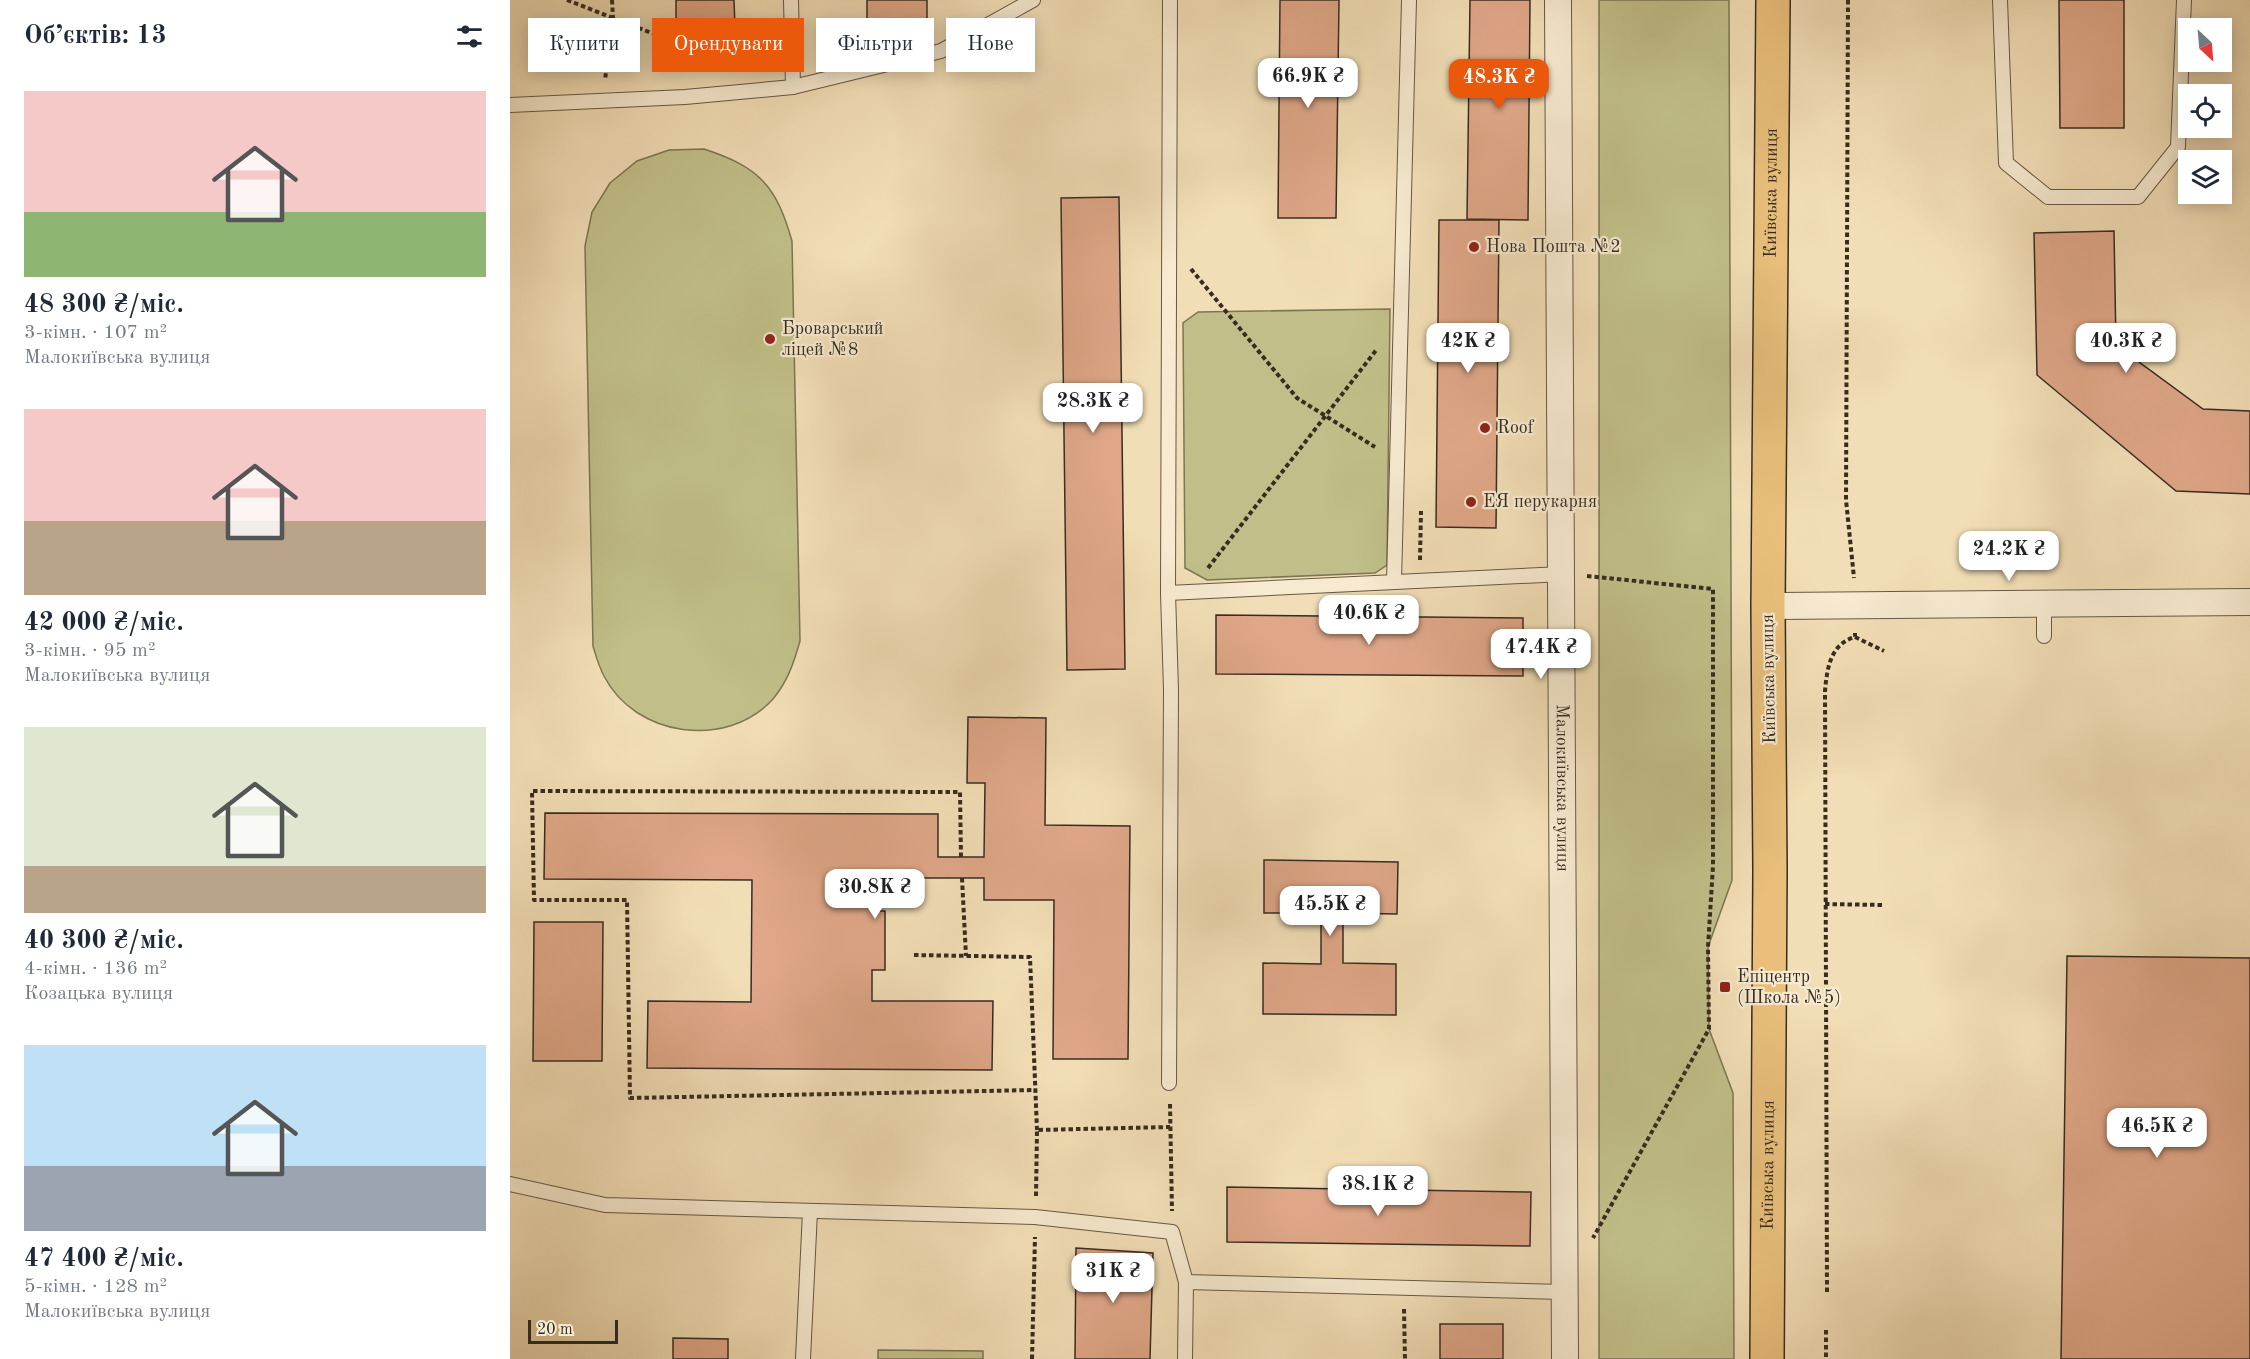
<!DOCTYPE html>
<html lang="uk">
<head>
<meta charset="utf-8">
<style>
  body { margin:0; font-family:"Old Standard TT",serif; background:#f2f2f3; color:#1f2937; height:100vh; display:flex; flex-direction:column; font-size:22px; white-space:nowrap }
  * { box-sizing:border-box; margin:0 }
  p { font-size:20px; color:#747a83 }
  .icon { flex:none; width:33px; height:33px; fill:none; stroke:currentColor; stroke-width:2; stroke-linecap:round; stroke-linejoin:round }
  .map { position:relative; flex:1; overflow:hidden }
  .details { display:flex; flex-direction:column; background:#fff; width:510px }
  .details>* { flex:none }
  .hud { position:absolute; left:18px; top:18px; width:570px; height:54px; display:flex; gap:12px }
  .needle { width:39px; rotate:154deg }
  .tools { position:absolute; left:1668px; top:18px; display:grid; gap:12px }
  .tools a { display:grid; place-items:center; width:54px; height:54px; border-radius:0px; background:#fff; box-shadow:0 3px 15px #0003; font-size:30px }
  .scale { position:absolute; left:18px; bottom:15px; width:90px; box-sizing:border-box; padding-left:6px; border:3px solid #372c21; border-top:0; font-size:16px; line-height:21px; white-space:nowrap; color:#372c21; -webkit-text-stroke:4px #f7ead0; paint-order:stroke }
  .price { position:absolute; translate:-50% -51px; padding:0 14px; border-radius:12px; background:#fff; color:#222; font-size:20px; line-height:39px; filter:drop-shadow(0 2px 3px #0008) }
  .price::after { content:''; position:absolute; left:50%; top:36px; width:18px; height:14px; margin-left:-9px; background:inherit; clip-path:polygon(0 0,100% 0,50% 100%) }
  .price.on { background:#ea580c; color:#fff }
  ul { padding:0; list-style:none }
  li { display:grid; align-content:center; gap:12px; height:318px; padding:0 24px }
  li span { display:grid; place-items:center; height:186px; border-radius:0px; color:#555 }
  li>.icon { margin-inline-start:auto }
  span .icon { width:108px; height:108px; fill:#fffc; stroke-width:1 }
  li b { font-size:26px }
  h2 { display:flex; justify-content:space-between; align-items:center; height:72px; padding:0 24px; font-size:26px }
  .pill { padding:0 21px; border-radius:0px; background:#fff; box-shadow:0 3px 15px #0003; font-size:21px; line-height:54px }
  .pill.on { background:#ea580c; color:#fff }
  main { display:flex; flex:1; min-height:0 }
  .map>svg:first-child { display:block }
  .green { fill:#c1bf89; stroke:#7c7655; stroke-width:1.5 }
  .building { fill:#dfa788; stroke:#372c21; stroke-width:1.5 }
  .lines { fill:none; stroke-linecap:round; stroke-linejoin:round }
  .service-casing { stroke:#665846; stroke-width:16 }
  .minor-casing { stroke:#665846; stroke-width:28 }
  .primary-casing { stroke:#372c21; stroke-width:36 }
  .path { stroke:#372c21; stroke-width:4; stroke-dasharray:4.5 3; stroke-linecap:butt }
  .service { stroke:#f7ead0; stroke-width:14 }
  .minor { stroke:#f7ead0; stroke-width:26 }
  .primary { stroke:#e9bf7b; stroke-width:33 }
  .poi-dot { fill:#8f2418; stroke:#f7ead0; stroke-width:2 }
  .labels { text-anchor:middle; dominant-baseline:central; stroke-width:4.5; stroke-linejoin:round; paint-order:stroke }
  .street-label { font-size:18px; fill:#372c21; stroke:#f7ead0 }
  .poi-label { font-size:18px; fill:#372c21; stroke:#f7ead0; text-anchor:start }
</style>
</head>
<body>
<main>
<section class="details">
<h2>Об’єктів: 13<svg class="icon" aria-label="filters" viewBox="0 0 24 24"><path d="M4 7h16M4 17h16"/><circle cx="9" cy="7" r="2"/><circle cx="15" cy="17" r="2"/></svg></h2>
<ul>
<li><span style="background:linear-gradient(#f6c9c9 65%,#8fb573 0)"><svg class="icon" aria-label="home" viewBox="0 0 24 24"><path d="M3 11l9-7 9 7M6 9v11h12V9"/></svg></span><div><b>48 300 ₴/міс.</b><p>3-кімн. · 107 m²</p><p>Малокиївська вулиця</p></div></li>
<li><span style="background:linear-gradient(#f6c9c9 60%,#b9a48a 0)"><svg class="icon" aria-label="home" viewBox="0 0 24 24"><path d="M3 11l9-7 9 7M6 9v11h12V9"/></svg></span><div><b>42 000 ₴/міс.</b><p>3-кімн. · 95 m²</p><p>Малокиївська вулиця</p></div></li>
<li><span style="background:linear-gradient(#dfe7d0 75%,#b9a48a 0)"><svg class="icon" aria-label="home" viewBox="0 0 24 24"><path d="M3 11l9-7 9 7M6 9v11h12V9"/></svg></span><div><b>40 300 ₴/міс.</b><p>4-кімн. · 136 m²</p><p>Козацька вулиця</p></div></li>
<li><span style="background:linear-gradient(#bfe0f5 65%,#9aa5b1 0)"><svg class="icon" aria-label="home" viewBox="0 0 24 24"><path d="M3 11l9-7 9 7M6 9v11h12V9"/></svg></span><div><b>47 400 ₴/міс.</b><p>5-кімн. · 128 m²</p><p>Малокиївська вулиця</p></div></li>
</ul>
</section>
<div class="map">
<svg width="1740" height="1359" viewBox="0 0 1740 1359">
  <rect width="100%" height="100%" fill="#f2deb6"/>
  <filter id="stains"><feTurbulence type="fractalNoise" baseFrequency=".00333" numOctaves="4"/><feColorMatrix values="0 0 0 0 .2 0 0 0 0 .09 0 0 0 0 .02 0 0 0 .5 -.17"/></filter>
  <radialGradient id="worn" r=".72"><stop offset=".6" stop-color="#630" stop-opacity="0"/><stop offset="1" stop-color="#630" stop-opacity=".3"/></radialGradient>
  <!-- green -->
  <g class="green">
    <polygon points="1089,0 1219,0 1222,880 1198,947 1199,1029 1223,1093 1224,1359 1089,1359"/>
    <path d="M194 149C249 167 266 185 282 241L290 641C284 662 278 681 263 699 217 750 125 737 94 676 89 667 86 656 83 646L75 246 82 212 100 183 127 161 159 150Z"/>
    <polygon points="880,309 877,565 865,573 697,580 675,568 673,323 688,312"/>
    <polygon points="368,1350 473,1351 473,1359 368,1359"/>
  </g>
  <!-- building -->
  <g class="building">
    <polygon points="166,0 224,0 225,28 166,29"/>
    <rect x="357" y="0" width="60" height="28"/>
    <polygon points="770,0 829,0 826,218 768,218"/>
    <polygon points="960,0 1020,0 1018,220 957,219"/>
    <polygon points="1549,0 1614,0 1614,128 1550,128"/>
    <polygon points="609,197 615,669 557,670 551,198"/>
    <polygon points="929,220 989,220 986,528 926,527"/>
    <polygon points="1604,231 1606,345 1693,409 1740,411 1740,494 1666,491 1527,375 1524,233"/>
    <polygon points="706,615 1013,618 1013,676 706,674"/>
    <polygon points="458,717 536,718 535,825 620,826 618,1059 543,1059 544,900 474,900 474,878 363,878 362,911 375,911 375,970 362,970 362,1001 483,1001 482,1070 137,1068 138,1001 241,1002 242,880 34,879 35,813 428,814 428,857 474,857 475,783 457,783"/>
    <polygon points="754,860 888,862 887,914 833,913 833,963 886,964 886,1015 753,1014 753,963 811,964 811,913 754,913"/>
    <polygon points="24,922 93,922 92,1061 23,1061"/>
    <polygon points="1557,956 1740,958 1740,1359 1551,1359"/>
    <polygon points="717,1187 1021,1192 1020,1246 717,1242"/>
    <polygon points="566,1248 643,1253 640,1359 565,1359"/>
    <rect x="930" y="1324" width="63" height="35"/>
    <polygon points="163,1338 218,1339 218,1359 163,1359"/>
  </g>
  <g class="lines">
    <!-- service casing -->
    <g class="service-casing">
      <g id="service">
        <polyline points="281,0 283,87"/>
        <polyline points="660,0 658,593 1053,574"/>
        <polyline points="1490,0 1496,163 1538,197 1628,197 1668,147 1674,0"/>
        <polyline points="0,105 175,97 283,87 431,51 523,0"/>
        <polyline points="884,582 899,0"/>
        <polyline points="658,593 661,690 659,1083"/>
        <polyline points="1534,603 1534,636"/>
        <polyline points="0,1184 95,1205 525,1217 662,1232 676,1282 1054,1292"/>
        <polyline points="293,1359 300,1211"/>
        <polyline points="675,1359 676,1282"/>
      </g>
    </g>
    <!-- minor casing -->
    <g class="minor-casing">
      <g id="minor">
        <path id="s1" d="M1048 0 1055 1359"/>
        <polyline points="1258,606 1740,602"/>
      </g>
    </g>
    <!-- primary casing -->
    <g class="primary-casing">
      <g id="primary">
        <path id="s2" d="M1257 1359 1260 870 1258 606 1263 0"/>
      </g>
    </g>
    <!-- path -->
    <g class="path">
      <polyline points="57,0 103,18 95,80"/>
      <polyline points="102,0 103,18 234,69"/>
      <polyline points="1338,0 1336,500 1344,578"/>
      <polyline points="681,269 787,398 865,447"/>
      <polyline points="910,560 911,511"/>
      <polyline points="698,568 867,349"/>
      <polyline points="1077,576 1203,589 1203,866 1198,947 1199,1029 1083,1238"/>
      <polyline points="1345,637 1374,651"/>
      <polyline points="451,857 450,792 22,791 24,900 117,900 120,1098 525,1090"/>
      <polyline points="452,878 456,956"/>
      <polyline points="1315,904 1374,905"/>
      <polyline points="404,955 520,957 527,1130"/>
      <polyline points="660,1104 662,1211"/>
      <polyline points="526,1196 527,1130 660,1127"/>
      <path d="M1317 1292 1315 691C1317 669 1320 644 1345 637V633"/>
      <polyline points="894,1309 895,1359"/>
      <polyline points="1316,1330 1316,1359"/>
      <polyline points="522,1359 525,1237"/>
    </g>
    <!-- service -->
    <use href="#service" class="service"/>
    <!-- minor -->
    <use href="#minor" class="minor"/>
    <!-- primary -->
    <use href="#primary" class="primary"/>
  </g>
  <!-- markers -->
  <g class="poi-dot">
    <circle cx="964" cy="247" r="6"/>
    <circle cx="260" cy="339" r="6"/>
    <circle cx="975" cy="428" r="6"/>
    <circle cx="961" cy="502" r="6"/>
    <rect x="1209" y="981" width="12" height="12" rx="3"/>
  </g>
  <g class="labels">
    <!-- street labels -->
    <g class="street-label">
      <text stroke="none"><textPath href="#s2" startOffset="1166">Київська вулиця</textPath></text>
      <text transform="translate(1259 679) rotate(-91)">Київська вулиця</text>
      <text stroke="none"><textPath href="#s1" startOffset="788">Малокиївська вулиця</textPath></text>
      <text stroke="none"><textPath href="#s2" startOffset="194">Київська вулиця</textPath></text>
    </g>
    <!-- poi labels -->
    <g class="poi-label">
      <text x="976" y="247">Нова Пошта №2</text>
      <text x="272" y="329">Броварський<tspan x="272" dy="21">ліцей №8</tspan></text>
      <text x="987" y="428">Roof</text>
      <text x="973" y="502">ЕЯ перукарня</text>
      <text x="1227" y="977">Епіцентр<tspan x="1227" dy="21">(Школа №5)</tspan></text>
    </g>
  </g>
  <rect width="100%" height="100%" filter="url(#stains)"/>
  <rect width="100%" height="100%" fill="url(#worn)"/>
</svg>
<div class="tools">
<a><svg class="needle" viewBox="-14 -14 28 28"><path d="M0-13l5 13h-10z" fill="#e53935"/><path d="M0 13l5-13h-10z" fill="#747a83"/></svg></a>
<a><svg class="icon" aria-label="locate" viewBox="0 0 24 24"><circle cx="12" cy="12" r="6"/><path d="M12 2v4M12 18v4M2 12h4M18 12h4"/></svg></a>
<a><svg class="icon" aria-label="layers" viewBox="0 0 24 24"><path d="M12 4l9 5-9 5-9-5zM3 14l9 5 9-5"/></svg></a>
</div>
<div class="scale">20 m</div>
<b class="price" style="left:798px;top:109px">66.9K ₴</b>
<b class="price on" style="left:989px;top:110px">48.3K ₴</b>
<b class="price" style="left:958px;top:374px">42K ₴</b>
<b class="price" style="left:1616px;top:374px">40.3K ₴</b>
<b class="price" style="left:583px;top:434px">28.3K ₴</b>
<b class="price" style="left:1499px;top:582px">24.2K ₴</b>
<b class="price" style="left:859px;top:646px">40.6K ₴</b>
<b class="price" style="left:1031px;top:680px">47.4K ₴</b>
<b class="price" style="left:365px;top:920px">30.8K ₴</b>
<b class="price" style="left:820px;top:937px">45.5K ₴</b>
<b class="price" style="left:1647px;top:1159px">46.5K ₴</b>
<b class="price" style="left:868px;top:1217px">38.1K ₴</b>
<b class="price" style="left:603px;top:1304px">31K ₴</b>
<div class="hud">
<a class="pill">Купити</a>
<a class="pill on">Орендувати</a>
<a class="pill">Фільтри</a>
<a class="pill">Нове</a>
</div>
</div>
</main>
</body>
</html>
